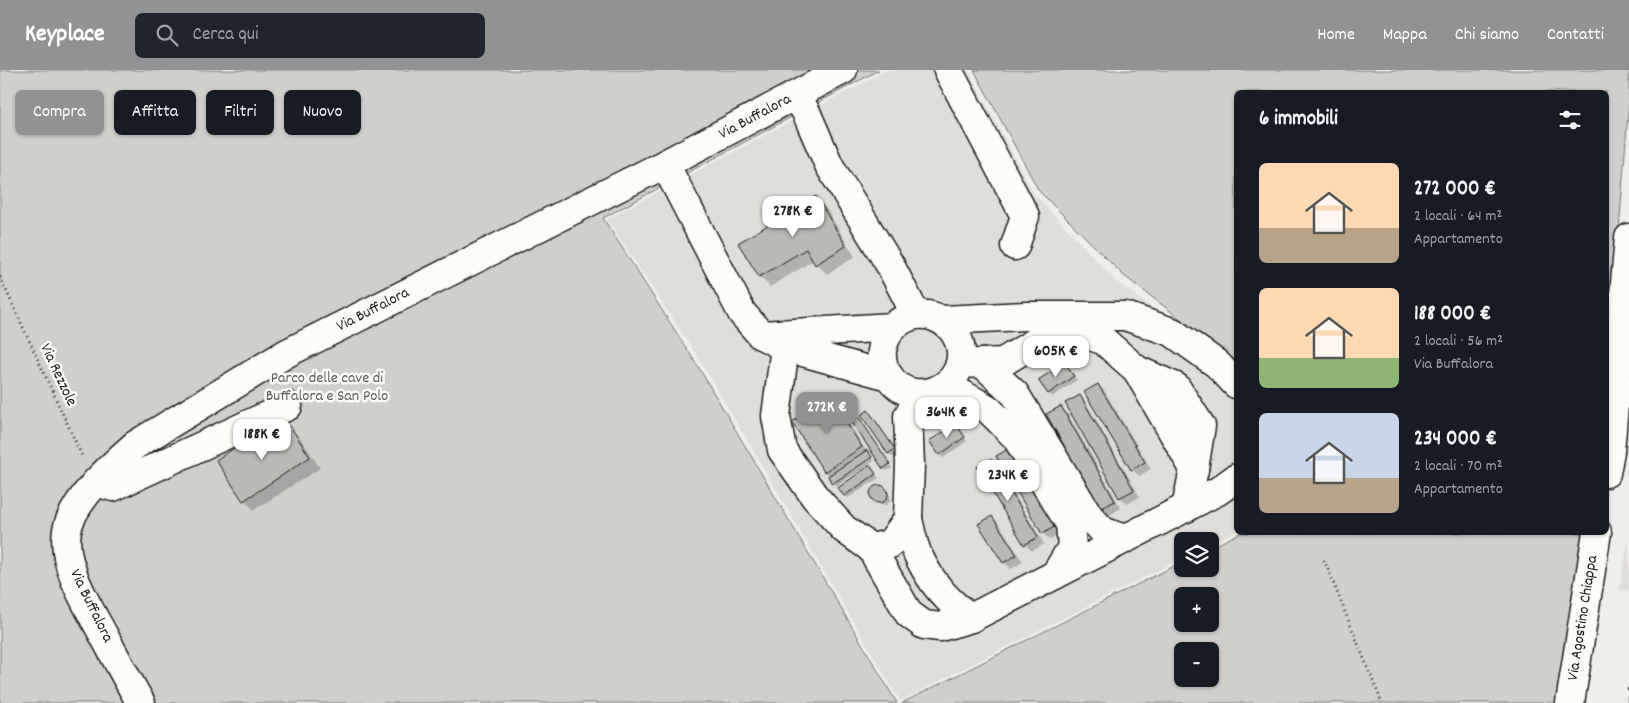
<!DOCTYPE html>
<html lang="it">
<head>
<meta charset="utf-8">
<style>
  body { margin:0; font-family:Dekko,sans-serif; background:#20242c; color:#f1f3f6; height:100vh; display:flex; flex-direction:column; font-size:19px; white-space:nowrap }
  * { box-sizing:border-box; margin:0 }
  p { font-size:16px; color:#9ea1a6 }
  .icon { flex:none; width:28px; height:28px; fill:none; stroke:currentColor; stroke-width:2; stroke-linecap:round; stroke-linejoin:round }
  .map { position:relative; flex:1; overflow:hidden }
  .panel { position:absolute; left:1234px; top:20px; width:375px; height:445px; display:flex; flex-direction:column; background:#171b24; border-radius:8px; box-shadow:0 1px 4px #0004 }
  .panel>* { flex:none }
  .guide { position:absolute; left:15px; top:20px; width:475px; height:45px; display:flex; gap:10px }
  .buttons { position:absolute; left:1174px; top:462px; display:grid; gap:10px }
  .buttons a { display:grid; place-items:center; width:45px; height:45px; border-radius:8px; background:#171b24; box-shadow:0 1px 4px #0004; font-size:25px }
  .price { position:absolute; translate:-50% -42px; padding:0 11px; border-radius:10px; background:#fff; color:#222; font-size:16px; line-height:32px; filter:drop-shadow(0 1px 2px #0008) }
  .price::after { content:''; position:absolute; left:50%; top:30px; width:15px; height:11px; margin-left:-8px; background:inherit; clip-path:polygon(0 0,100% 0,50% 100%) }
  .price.current { background:#919294; color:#fff }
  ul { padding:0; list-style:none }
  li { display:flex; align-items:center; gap:15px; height:125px; padding:0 25px }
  li span { display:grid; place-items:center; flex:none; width:140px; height:100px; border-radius:8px; color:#555 }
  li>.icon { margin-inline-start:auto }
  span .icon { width:60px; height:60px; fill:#fffc; stroke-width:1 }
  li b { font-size:21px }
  h2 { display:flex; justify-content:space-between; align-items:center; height:60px; padding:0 25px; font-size:21px }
  .pill { padding:0 18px; border-radius:8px; background:#171b24; box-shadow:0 1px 4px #0004; font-size:18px; line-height:45px }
  .pill.current { background:#919294; color:#fff }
  header { display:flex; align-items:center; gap:30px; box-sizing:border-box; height:70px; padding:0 25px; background:#919294; color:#fff }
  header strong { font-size:24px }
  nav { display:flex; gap:28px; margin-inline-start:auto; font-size:18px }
  .search { width:350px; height:45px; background:#20242c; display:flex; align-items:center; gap:12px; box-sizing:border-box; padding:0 18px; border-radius:8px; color:#9ea1a6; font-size:19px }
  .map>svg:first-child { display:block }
  .built { fill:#e0deda }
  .green { fill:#d0cfcc; stroke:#767674; fill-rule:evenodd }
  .shadow { fill:#0003 }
  .building { fill:#bbbab6; stroke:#1c1c1c }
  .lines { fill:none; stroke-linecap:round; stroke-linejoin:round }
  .minor-casing { stroke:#1c1c1c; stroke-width:31 }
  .path { stroke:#1c1c1c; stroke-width:3; stroke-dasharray:1 4; stroke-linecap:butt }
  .minor { stroke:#fdfcf7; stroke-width:28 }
  .rail { stroke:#1c1c1c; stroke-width:4; stroke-dasharray:8 4; stroke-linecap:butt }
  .labels { text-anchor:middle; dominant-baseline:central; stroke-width:5; stroke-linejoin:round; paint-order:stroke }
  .street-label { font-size:16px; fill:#1c1c1c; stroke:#fdfcf7 }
  .park-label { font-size:16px; fill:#5b5b5a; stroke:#fdfcf7 }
</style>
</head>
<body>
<header>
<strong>Keyplace</strong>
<div class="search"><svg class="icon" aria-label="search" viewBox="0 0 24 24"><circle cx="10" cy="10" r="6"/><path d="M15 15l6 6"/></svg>Cerca qui</div>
<nav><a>Home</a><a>Mappa</a><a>Chi siamo</a><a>Contatti</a></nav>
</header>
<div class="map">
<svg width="1629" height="633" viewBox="0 0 1629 633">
  <rect width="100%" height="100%" fill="#f0eeea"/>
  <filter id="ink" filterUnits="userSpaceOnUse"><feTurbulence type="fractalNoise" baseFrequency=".02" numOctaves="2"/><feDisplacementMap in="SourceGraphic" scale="10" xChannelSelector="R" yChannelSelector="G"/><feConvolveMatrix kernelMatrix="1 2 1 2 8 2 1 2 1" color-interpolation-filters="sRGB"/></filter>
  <g filter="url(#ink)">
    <!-- built -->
    <g class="built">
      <polygon points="887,0 968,0 1034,124 1117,212 1236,300 1236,461 1210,474 1210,471 1182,471 1182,488 900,631 703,295 607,149"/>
      <polygon points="1629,468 1629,522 1619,519"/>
    </g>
    <!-- green -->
    <g class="green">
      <polygon points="0,0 879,0 603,148 699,298 897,633 0,633"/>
      <polygon points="974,0 1629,0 1629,30 1606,331 1606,22 1236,22 1236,291 1123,205 1039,121"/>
      <path d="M1240 463H1588L1557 633H902L1182 492V499H1210V478ZM1182 526H1210V554H1182ZM1182 581H1210V609H1182Z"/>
    </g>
    <!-- shadow -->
    <g class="shadow">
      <polygon points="816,128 826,138 855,187 827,204 814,190 770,217 760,207"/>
      <polygon points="1068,297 1077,310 1052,327 1040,311"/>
      <polygon points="1098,315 1105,322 1151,399 1139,406 1132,399"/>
      <polygon points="1080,326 1086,333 1140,427 1127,434 1120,427"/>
      <polygon points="830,328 837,335 867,382 874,391 837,416 825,401"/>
      <polygon points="1061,337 1068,344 1121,438 1108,446 1101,439 1048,345"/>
      <polygon points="868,341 897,383 892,387 863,345"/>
      <polygon points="859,348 892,398 887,401 884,398"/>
      <polygon points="290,358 300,368 320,398 254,440 244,430 259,363 268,372"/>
      <polygon points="959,358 967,371 943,388 940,385"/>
      <polygon points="998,387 1062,463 1050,470 1043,463"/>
      <polygon points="991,390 998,397 1044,474 1032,481 1025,474"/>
      <polygon points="873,400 879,408 848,428 840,418"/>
      <polygon points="876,417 881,417 889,424 891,429 887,435 880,435 872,428 872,420"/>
      <polygon points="992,447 999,454 1023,492 1011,499 1004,492"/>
    </g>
    <!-- building -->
    <g class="building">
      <polygon points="816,126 846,176 815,195 806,179 759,207 738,173"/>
      <polygon points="1065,293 1074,306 1048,324 1038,310"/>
      <polygon points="1098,314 1145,392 1131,400 1084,322"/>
      <polygon points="1080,325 1134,420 1119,428 1065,333"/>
      <polygon points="830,327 862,377 824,402 792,352"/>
      <polygon points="1061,336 1115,431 1100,439 1046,344"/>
      <polygon points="868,340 895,379 888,384 861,345"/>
      <polygon points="856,343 890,394 883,399 849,348"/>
      <polygon points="956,354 965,367 939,385 929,371"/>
      <polygon points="290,356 310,387 243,431 216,390 259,362 266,372"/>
      <polygon points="1010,378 1056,456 1042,464 996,386"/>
      <polygon points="867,380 872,387 832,414 828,406"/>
      <polygon points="991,389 1038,467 1024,475 977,397"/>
      <polygon points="870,395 876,404 844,426 838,418"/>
      <circle cx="879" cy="424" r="9"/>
      <polygon points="992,446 1017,485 1003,493 978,454"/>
    </g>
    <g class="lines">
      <!-- minor casing -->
      <g class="minor-casing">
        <g id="minor">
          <polyline points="948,0 1025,146 1015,176"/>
          <polyline points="796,25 806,42 829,95 890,195 916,245"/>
          <polyline points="665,94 742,243 761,265 785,277 889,306"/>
          <polyline points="942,250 1025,246 1125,246 1172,262 1217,294 1236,314"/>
          <polyline points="1051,254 1103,270 1137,300 1194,399 1186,438"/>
          <path d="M761 265 892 257C899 252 907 246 916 245 938 242 959 259 961 281 963 308 939 326 914 323 895 320 880 300 882 281 883 272 887 265 892 257"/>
          <polyline points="785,277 776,346 782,380 815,427 844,459 871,478 890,474 908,449 910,394 908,346 922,324"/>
          <polyline points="982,293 1003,292 1042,268 1067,259"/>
          <polyline points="960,294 982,293 1015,324 1089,446 1103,461 1124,469"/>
          <polyline points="1137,300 1176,317 1201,356 1194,399"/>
          <polyline points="946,315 988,339 1016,367 1070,454 1072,477 1055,505"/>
          <polyline points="1606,403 1610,381 1629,168"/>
          <polyline points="96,412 113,417 288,336"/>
          <path d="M908 449C911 461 913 476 919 487 932 514 947 531 971 548"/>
          <polyline points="871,478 909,544 924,555 940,557 971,548 1218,421 1236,408"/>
          <path d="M141 633C128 611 116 588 104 566 88 536 61 495 67 460 73 430 112 395 135 375L287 283 665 94 843 0"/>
          <polyline points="1570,633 1597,462"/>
        </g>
      </g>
      <!-- path -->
      <g class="path">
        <polyline points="0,207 83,388"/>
        <polyline points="1324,490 1382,633"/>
      </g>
      <!-- minor -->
      <use href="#minor" class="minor"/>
      <!-- rail -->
      <polyline class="rail" points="1629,633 1629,618"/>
    </g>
  </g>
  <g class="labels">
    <!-- street labels -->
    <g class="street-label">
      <text transform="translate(755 47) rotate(-28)">Via Buffalora</text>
      <text transform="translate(373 240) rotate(-27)">Via Buffalora</text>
      <text transform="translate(58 305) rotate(65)">Via Rezzole</text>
      <text transform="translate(91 536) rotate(64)">Via Buffalora</text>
      <text transform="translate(1583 548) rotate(-81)">Via Agostino Chiappa</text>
    </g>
    <!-- park labels -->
    <g class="park-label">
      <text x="327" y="308">Parco delle cave di<tspan x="327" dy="18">Buffalora e San Polo</tspan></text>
    </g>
  </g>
</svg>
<div class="buttons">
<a><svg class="icon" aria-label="layers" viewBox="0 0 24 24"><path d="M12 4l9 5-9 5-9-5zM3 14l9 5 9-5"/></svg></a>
<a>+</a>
<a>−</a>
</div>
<b class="price" style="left:793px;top:168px">278K €</b>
<b class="price" style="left:1056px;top:308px">605K €</b>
<b class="price current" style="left:827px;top:364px">272K €</b>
<b class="price" style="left:947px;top:369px">364K €</b>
<b class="price" style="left:262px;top:391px">188K €</b>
<b class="price" style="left:1008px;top:432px">234K €</b>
<div class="guide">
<a class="pill current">Compra</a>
<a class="pill">Affitta</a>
<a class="pill">Filtri</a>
<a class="pill">Nuovo</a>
</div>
<section class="panel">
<h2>6 immobili<svg class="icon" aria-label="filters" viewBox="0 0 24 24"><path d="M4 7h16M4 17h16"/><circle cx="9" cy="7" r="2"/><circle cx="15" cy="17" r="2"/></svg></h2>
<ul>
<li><span style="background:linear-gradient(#ffd9b3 65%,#b9a48a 0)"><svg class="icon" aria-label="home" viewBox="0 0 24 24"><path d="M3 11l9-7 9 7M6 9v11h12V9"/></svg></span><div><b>272 000 €</b><p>2 locali · 64 m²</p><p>Appartamento</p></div></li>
<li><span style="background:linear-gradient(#ffd9b3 70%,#8fb573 0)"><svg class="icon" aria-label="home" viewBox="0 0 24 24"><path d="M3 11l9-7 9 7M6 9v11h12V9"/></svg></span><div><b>188 000 €</b><p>2 locali · 56 m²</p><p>Via Buffalora</p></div></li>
<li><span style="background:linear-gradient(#c9d6e8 65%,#b9a48a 0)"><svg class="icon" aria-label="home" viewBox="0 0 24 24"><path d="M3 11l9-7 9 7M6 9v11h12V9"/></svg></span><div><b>234 000 €</b><p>2 locali · 70 m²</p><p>Appartamento</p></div></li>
</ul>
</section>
</div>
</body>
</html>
